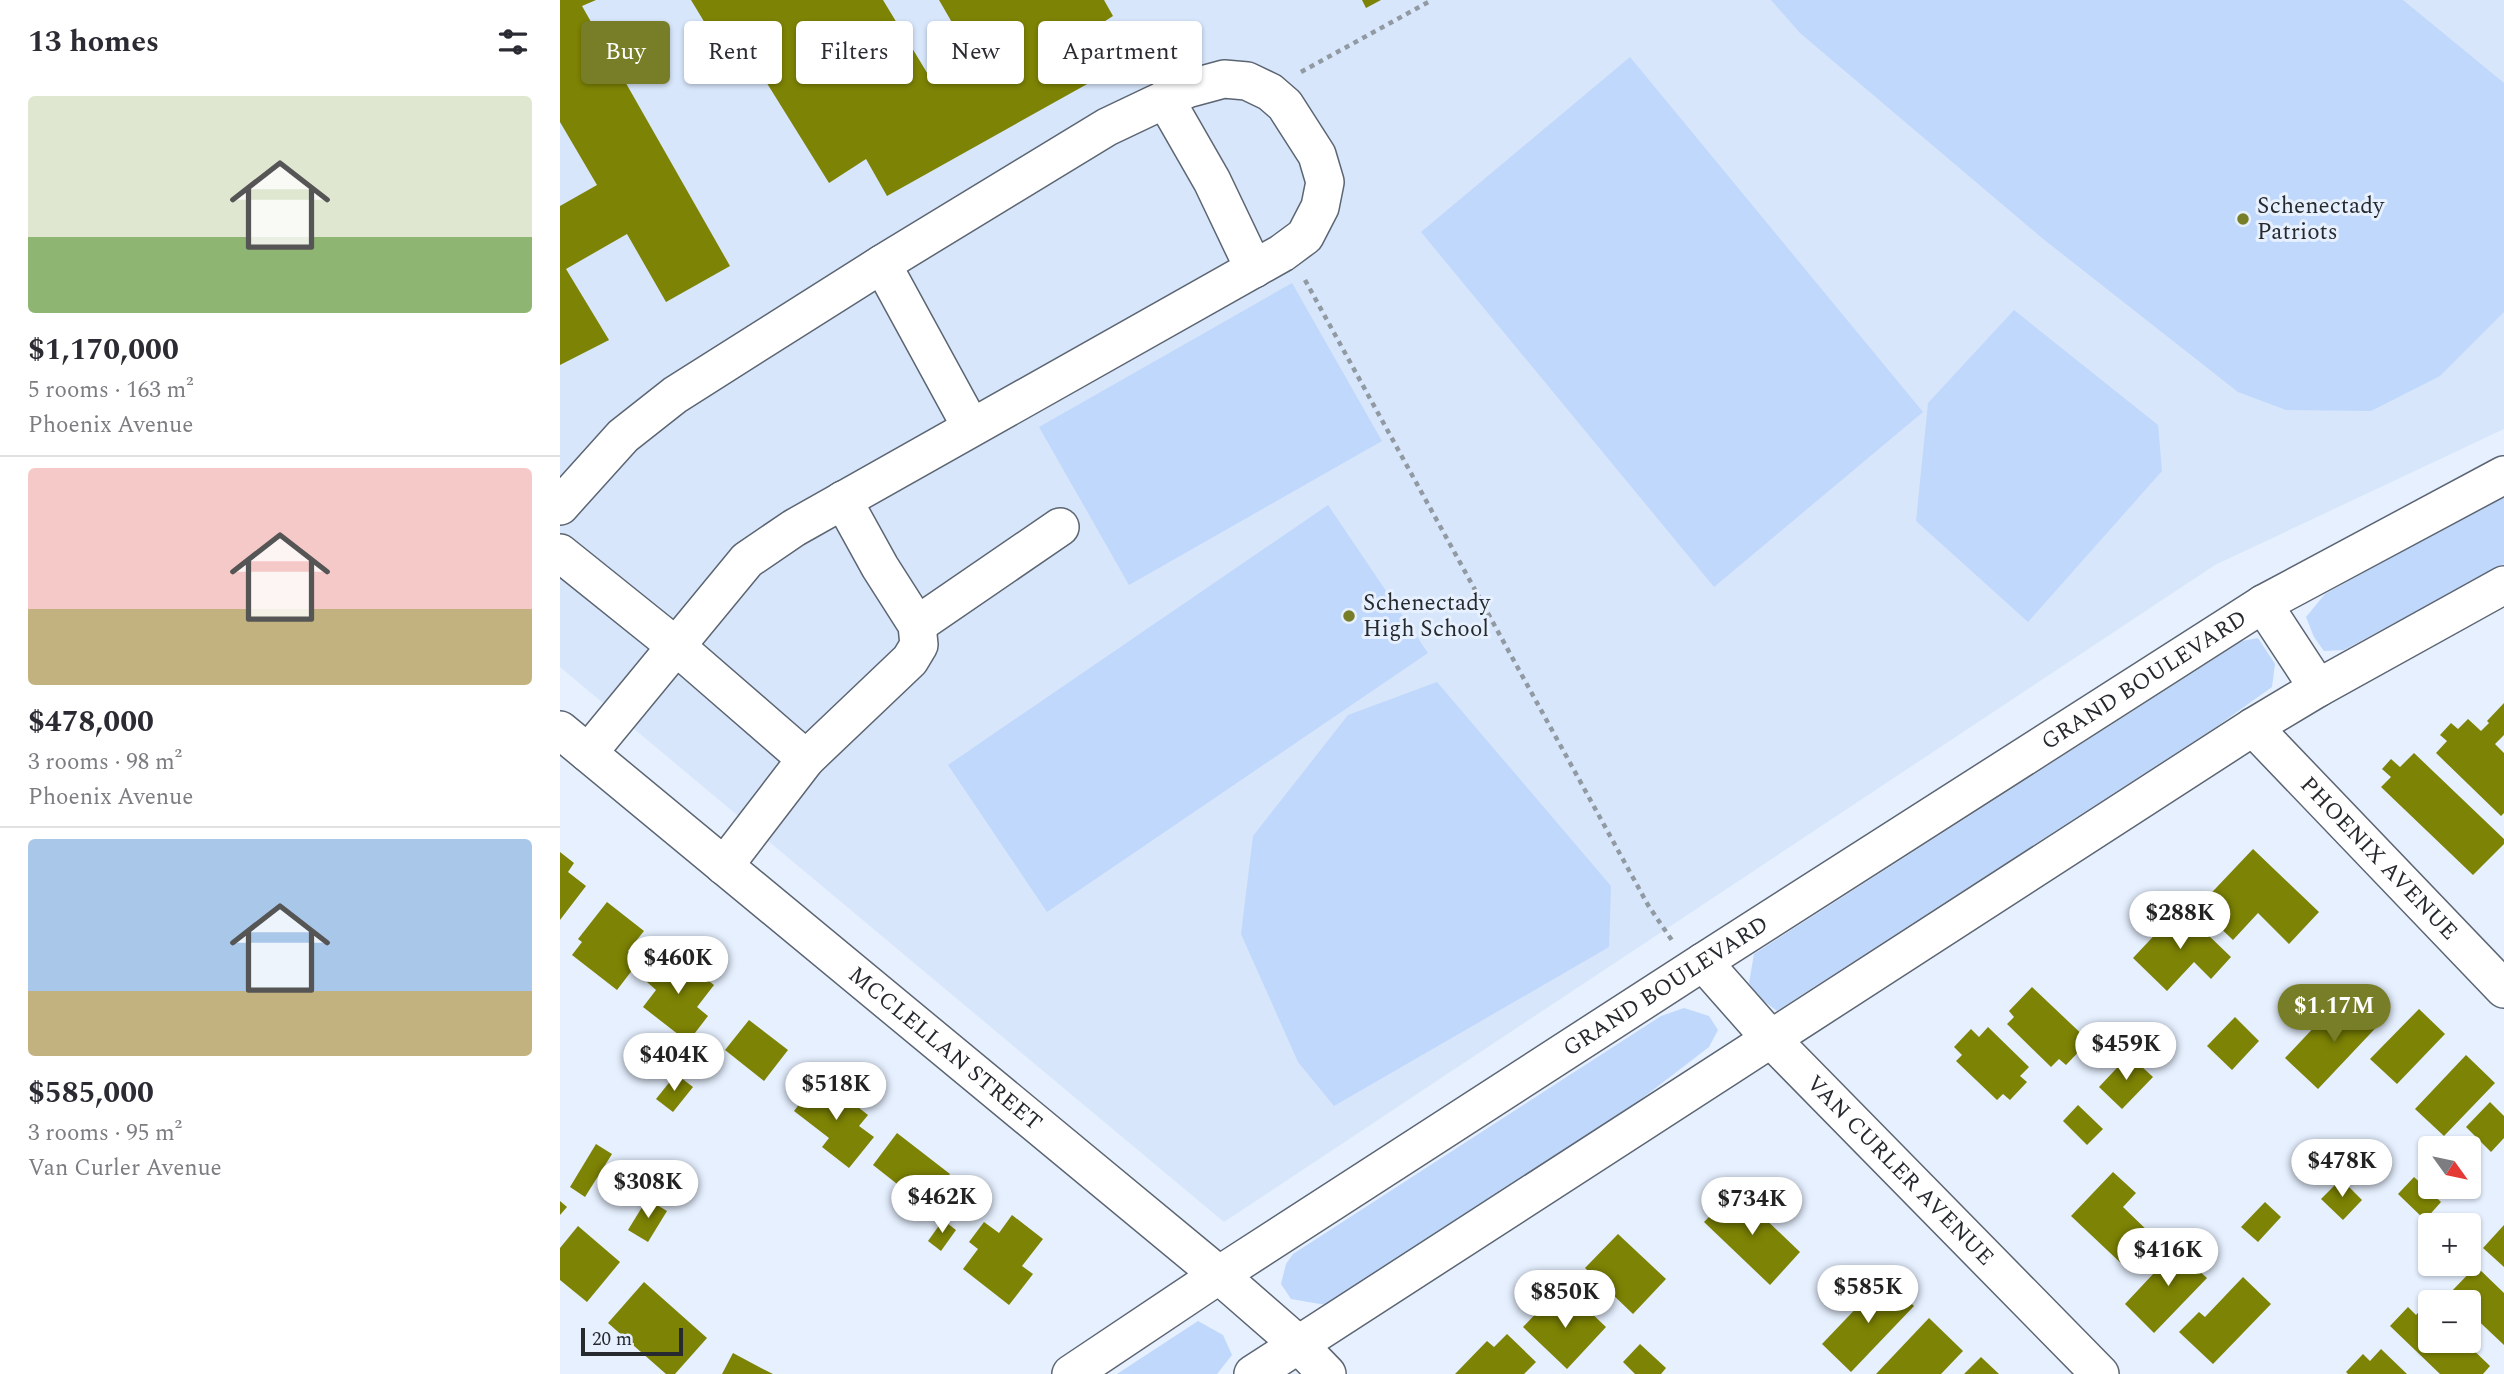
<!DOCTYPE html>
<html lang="en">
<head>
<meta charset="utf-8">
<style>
  body { margin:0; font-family:Spectral,serif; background:#f2f2f3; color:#2b2b33; height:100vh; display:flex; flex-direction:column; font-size:26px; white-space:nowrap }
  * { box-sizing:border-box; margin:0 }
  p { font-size:23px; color:#7c7c81 }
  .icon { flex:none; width:38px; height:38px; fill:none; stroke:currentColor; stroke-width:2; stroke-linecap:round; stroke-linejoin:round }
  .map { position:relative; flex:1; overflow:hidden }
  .side { display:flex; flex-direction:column; background:#fff; width:560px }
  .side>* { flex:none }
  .banner { position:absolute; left:21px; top:21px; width:665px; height:63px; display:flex; gap:14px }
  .needle { width:46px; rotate:123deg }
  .fabs { position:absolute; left:1858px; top:1136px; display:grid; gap:14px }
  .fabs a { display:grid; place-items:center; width:63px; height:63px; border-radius:7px; background:#fff; box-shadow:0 2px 5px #0004; font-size:35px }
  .scale { position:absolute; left:21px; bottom:18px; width:102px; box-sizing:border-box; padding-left:7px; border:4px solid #262a2f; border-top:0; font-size:19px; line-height:24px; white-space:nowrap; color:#262a2f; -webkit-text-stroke:5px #e6f0ff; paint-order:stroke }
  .price { position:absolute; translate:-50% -60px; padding:0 16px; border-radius:24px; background:#fff; color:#222; font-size:23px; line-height:46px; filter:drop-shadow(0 2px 4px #0008) }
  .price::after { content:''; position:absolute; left:50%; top:42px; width:21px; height:16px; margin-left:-10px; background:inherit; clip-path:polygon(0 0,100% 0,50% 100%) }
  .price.active { background:#787e28; color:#fff }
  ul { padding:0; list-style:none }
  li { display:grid; align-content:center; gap:14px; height:371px; padding:0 28px }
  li+li { border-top:2px solid #e1e1e2 }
  li span { display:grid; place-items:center; height:217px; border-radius:7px; color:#555 }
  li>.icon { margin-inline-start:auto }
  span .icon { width:126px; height:126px; fill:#fffc; stroke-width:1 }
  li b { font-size:30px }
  h2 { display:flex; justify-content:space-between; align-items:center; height:84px; padding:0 28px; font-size:30px }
  .chip { padding:0 24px; border-radius:7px; background:#fff; box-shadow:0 2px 5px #0004; font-size:24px; line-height:63px }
  .chip.active { background:#787e28; color:#fff }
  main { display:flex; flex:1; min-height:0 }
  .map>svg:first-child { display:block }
  .built { fill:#d7e6fb }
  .green { fill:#c0d8fb }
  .building { fill:#7d8304 }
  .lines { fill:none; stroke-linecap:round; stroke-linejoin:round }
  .minor-casing { stroke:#5c6572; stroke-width:40 }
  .path { stroke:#9199a3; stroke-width:4.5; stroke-dasharray:5 5; stroke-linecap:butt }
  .minor { stroke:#fff; stroke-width:37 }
  .poi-dot { fill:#787e28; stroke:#e6f0ff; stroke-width:2.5 }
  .labels { text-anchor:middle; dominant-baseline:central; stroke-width:6; stroke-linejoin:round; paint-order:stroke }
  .poi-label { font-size:23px; fill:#262a2f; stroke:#e6f0ff; text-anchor:start }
  .street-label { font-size:23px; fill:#262a2f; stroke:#e6f0ff }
</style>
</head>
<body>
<main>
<section class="side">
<h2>13 homes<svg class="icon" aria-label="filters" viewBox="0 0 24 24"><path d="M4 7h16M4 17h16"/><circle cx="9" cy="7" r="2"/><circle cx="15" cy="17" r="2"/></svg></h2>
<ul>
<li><span style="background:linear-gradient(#dfe7d0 65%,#8fb573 0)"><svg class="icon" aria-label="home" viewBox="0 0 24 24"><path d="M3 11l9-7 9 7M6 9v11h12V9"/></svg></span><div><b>$1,170,000</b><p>5 rooms · 163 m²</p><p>Phoenix Avenue</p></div></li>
<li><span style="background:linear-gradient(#f6c9c9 65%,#c2b280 0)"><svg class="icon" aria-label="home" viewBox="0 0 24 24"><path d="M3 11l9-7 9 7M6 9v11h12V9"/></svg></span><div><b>$478,000</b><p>3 rooms · 98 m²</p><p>Phoenix Avenue</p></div></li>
<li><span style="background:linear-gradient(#a9c7e8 70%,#c2b280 0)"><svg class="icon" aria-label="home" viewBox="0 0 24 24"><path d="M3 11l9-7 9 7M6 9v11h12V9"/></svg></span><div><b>$585,000</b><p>3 rooms · 95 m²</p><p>Van Curler Avenue</p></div></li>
</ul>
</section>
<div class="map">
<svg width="1944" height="1374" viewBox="0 0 1944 1374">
  <rect width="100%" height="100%" fill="#e6f0ff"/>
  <!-- built -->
  <polygon class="built" points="0,0 1944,0 1944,429 1655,565 664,1222 0,667"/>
  <!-- green -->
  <g class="green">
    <polygon points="1211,0 1843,0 1944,83 1944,312 1880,376 1811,411 1726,410 1678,392 1482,238 1240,33"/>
    <polygon points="1070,57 1363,412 1154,587 861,232"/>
    <polygon points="732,283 822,441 569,585 479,427"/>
    <polygon points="1454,310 1598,425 1602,471 1468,622 1356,521 1368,403"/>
    <polygon points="1944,495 1944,564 1784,650 1764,651 1754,637 1746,617 1765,594"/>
    <polygon points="768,505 868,653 487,912 388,765"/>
    <polygon points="1698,638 1715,664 1712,687 1656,727 1217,1011 1196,995 1189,983 1194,954 1682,641"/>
    <polygon points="877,682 1051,886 1049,947 774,1106 738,1062 681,934 693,836 788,715"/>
    <polygon points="1124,1008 1149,1016 1158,1030 1149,1047 1050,1123 766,1305 731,1299 721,1284 726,1264 733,1254 1101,1016"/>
    <polygon points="638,1321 663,1335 672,1355 657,1374 557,1374"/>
  </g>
  <!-- building -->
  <g class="building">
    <polygon points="0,0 36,0 22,6 170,266 106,302 67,234 6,269 49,340 0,365 0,206 37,185 0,122"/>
    <polygon points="131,0 323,0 372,81 412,57 379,0 544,0 553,16 517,39 538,78 327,196 306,159 269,183 200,72 180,81"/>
    <polygon points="802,0 821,0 806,8"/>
    <polygon points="1944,703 1944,735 1935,744 1944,753 1944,813 1941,816 1876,753 1887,741 1880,735 1891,723 1898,729 1908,719 1921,731 1929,723 1927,721"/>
    <polygon points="1854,753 1944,839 1944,844 1913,875 1821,787 1831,777 1822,769 1831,759 1840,767"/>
    <polygon points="1693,849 1759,912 1729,944 1698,913 1673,940 1638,907"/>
    <polygon points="0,852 14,863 8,872 26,886 0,920"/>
    <polygon points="47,902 84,931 68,951 80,960 57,990 12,955 22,942 18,939"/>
    <polygon points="1620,908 1671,957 1651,979 1634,962 1607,991 1573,958"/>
    <polygon points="110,951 154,985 137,1007 148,1016 128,1042 83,1007 96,990 87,982"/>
    <polygon points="1472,987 1529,1041 1506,1065 1499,1059 1491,1067 1447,1024 1454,1017 1449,1011"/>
    <polygon points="1804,998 1825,1018 1758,1089 1725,1058 1759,1022 1771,1033"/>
    <polygon points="1859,1009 1885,1034 1837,1084 1810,1059"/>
    <polygon points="1675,1017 1699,1041 1672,1070 1647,1046"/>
    <polygon points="189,1020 228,1050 204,1081 165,1050"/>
    <polygon points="1428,1027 1469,1067 1460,1076 1467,1082 1450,1100 1443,1094 1437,1100 1396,1061 1402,1055 1394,1047 1411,1029 1419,1037"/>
    <polygon points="1569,1055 1593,1077 1562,1109 1539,1087"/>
    <polygon points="1906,1055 1935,1083 1884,1136 1855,1109"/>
    <polygon points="116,1074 133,1087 113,1112 96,1099"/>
    <polygon points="260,1077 308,1115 299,1126 314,1137 289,1168 262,1147 269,1138 234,1111"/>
    <polygon points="1930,1102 1944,1116 1944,1138 1931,1152 1906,1127"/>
    <polygon points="1518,1105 1543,1129 1527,1145 1503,1121"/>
    <polygon points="337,1133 390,1174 365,1206 313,1165"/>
    <polygon points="36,1144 52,1154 25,1197 10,1187"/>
    <polygon points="1909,1161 1918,1169 1909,1179"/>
    <polygon points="1553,1172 1576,1193 1563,1207 1594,1237 1565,1267 1511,1216"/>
    <polygon points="1854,1177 1881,1202 1865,1220 1838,1194"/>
    <polygon points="1781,1179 1802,1200 1783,1220 1761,1199"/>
    <polygon points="1175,1190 1240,1252 1210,1285 1144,1222"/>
    <polygon points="87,1199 107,1211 88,1242 68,1230"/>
    <polygon points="0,1201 7,1207 0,1215"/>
    <polygon points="1705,1202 1721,1217 1698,1242 1681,1227"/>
    <polygon points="452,1215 483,1239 462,1266 473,1274 449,1305 403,1269 418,1249 409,1242 424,1222 439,1233"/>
    <polygon points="383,1220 396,1230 381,1251 368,1241"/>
    <polygon points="1944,1225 1944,1267 1923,1248"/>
    <polygon points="18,1226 60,1262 27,1302 0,1280 0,1248"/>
    <polygon points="1058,1234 1106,1279 1073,1314 1025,1268"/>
    <polygon points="1623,1242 1643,1261 1637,1269 1647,1278 1594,1333 1565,1304"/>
    <polygon points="1916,1266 1944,1293 1944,1345 1909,1312 1909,1302 1898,1302 1889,1294"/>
    <polygon points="1683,1277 1711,1304 1653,1364 1619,1332 1639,1312 1645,1317"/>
    <polygon points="1325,1278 1354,1306 1291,1372 1262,1344"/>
    <polygon points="84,1282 147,1338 115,1374 106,1374 48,1323"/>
    <polygon points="1010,1293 1046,1327 1007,1369 963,1327 986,1303 994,1311"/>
    <polygon points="1865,1305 1871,1310 1871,1340 1903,1340 1930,1366 1923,1374 1880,1374 1830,1326 1848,1307 1856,1315"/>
    <polygon points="1369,1318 1403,1351 1381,1374 1316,1374"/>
    <polygon points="947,1334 976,1362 964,1374 895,1374 927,1341 934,1347"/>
    <polygon points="1080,1344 1106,1368 1101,1374 1075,1374 1063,1362"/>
    <polygon points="1821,1349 1847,1374 1788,1374 1786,1372 1803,1354 1810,1361"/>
    <polygon points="173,1353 201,1368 213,1374 162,1374"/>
    <polygon points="1421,1357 1439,1374 1404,1374"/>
  </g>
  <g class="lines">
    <!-- minor casing -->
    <g class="minor-casing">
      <g id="minor">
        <polyline points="605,99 652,181 694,269"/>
        <polyline points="322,264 411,427"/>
        <polyline points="0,506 63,436 115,395 322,264 547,127 627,89 664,79 687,81 710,92 725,105 757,155 765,182 760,207 745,236 722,253 234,528 187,560 28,753"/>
        <polyline points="0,553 117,647 246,759"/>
        <polyline points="1703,604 1758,688"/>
        <polyline points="357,625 500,527"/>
        <path id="s1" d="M1693 727 1944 989"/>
        <path id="s2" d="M0 730 659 1275 738 1344 767 1374"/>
        <polyline points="164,866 246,759 350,660 359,645 357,625 320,567 283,500"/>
        <path id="s3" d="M1143 962 1211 1039 1540 1374"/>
        <path id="s4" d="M511 1374 659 1275 1143 962 1703 604 1944 475"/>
        <polyline points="693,1374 1693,727 1758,688 1944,585"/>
      </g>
    </g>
    <!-- path -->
    <g class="path">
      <polyline points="741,72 872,0"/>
      <polyline points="745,280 1088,905 1113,942"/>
    </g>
    <!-- minor -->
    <use href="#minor" class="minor"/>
  </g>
  <!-- markers -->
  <g class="poi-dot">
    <circle cx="1683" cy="219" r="7"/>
    <circle cx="789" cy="616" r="7"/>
  </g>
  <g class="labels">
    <!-- poi labels -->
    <g class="poi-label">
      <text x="1697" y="206">Schenectady<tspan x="1697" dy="26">Patriots</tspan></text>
      <text x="803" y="603">Schenectady<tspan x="803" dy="26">High School</tspan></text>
    </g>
    <!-- street labels -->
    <g class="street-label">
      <text stroke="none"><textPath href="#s4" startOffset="1278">GRAND BOULEVARD</textPath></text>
      <text stroke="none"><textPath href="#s1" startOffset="182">PHOENIX AVENUE</textPath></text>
      <text stroke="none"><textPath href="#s4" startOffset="710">GRAND BOULEVARD</textPath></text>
      <text stroke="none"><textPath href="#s2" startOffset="500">MCCLELLAN STREET</textPath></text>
      <text stroke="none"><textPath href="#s3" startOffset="287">VAN CURLER AVENUE</textPath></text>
    </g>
  </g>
</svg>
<div class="fabs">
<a><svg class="needle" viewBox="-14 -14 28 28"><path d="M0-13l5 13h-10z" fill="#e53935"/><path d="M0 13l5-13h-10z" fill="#7c7c81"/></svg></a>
<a>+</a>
<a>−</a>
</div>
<div class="scale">20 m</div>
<b class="price" style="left:1620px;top:951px">$288K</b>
<b class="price" style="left:118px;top:996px">$460K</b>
<b class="price active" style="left:1774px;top:1044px">$1.17M</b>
<b class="price" style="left:1566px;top:1082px">$459K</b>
<b class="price" style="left:114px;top:1093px">$404K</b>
<b class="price" style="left:276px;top:1122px">$518K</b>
<b class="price" style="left:1782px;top:1199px">$478K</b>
<b class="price" style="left:88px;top:1220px">$308K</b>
<b class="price" style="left:382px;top:1235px">$462K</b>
<b class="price" style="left:1192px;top:1237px">$734K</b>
<b class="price" style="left:1608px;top:1288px">$416K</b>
<b class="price" style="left:1308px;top:1325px">$585K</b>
<b class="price" style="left:1005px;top:1330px">$850K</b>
<div class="banner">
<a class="chip active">Buy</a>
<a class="chip">Rent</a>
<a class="chip">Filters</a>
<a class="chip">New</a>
<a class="chip">Apartment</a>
</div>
</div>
</main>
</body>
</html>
